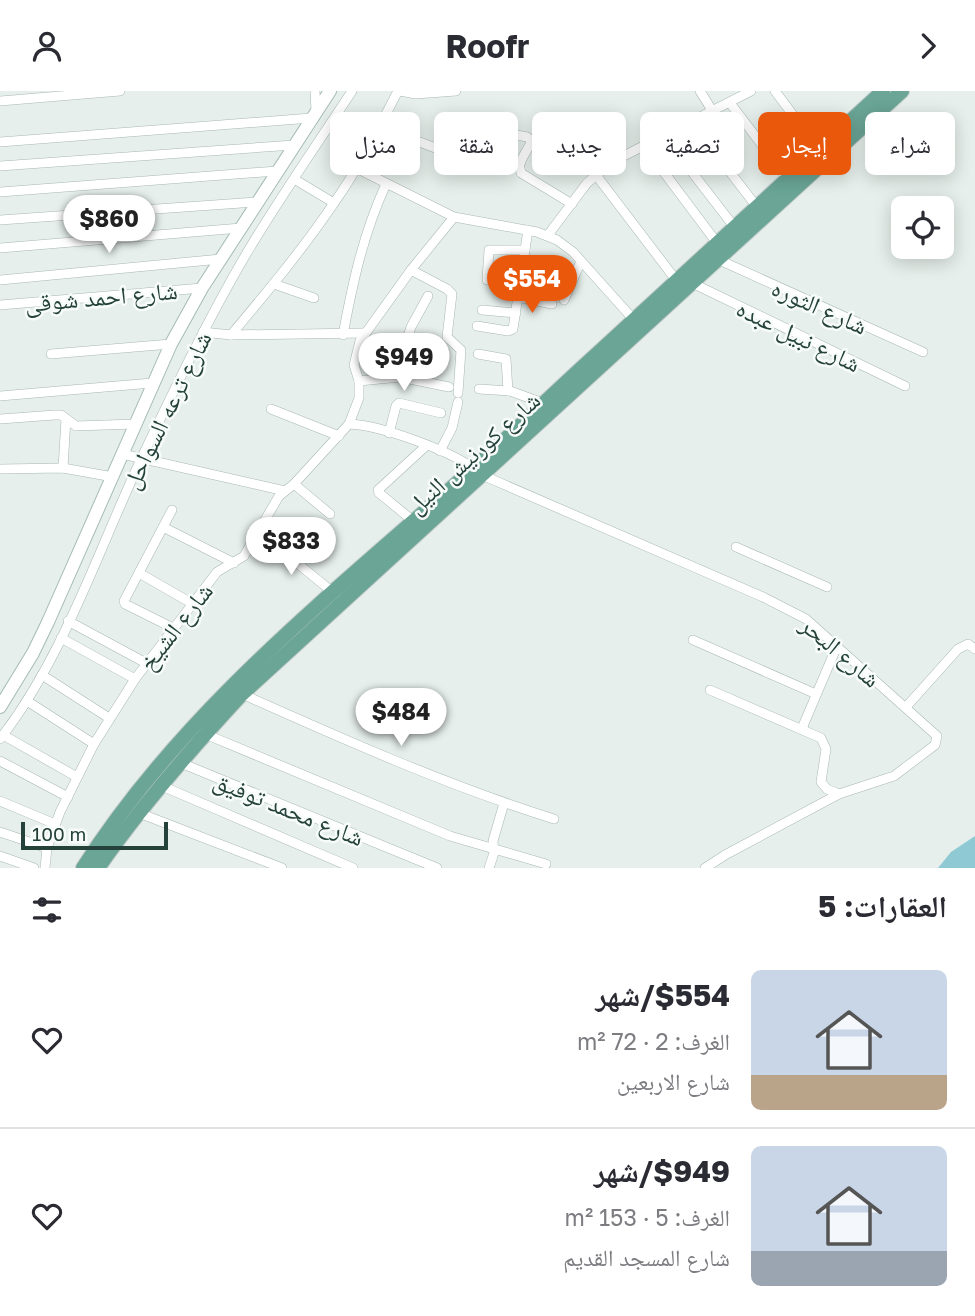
<!DOCTYPE html>
<html lang="ar">
<head>
<meta charset="utf-8">
<style>
  body { margin:0; font-family:"Golos Text","Noto Naskh Arabic",sans-serif; background:#f7f7f7; color:#2b2b33; direction:rtl; height:100vh; display:flex; flex-direction:column; font-size:26px; white-space:nowrap }
  * { box-sizing:border-box; margin:0 }
  p { font-size:23px; color:#7c7c81 }
  .icon { flex:none; width:38px; height:38px; fill:none; stroke:currentColor; stroke-width:2; stroke-linecap:round; stroke-linejoin:round }
  .map { position:relative; height:777px; overflow:hidden; direction:ltr }
  .panel { display:flex; flex-direction:column; background:#fff; flex:1 }
  .panel>* { flex:none }
  .guide { position:absolute; left:21px; top:21px; width:934px; height:63px; direction:rtl; display:flex; gap:14px }
  .fabs { position:absolute; left:891px; top:105px; display:grid; gap:14px }
  .fabs a { display:grid; place-items:center; width:63px; height:63px; border-radius:10px; background:#fff; box-shadow:0 4px 18px #0003; font-size:35px }
  .scale { position:absolute; left:21px; bottom:18px; width:147px; box-sizing:border-box; padding-left:7px; border:4px solid #24423a; border-top:0; font-size:19px; line-height:24px; white-space:nowrap; color:#24423a; -webkit-text-stroke:5px #f7fbf9; paint-order:stroke }
  .price { position:absolute; translate:-50% -60px; padding:0 16px; border-radius:24px; background:#fff; color:#222; font-size:23px; line-height:46px; filter:drop-shadow(0 2px 4px #0008) }
  .price::after { content:''; position:absolute; left:50%; top:42px; width:21px; height:16px; margin-left:-10px; background:inherit; clip-path:polygon(0 0,100% 0,50% 100%) }
  .price.selected { background:#ea580c; color:#fff }
  ul { padding:0; list-style:none }
  li { display:flex; align-items:center; gap:21px; height:175px; padding:0 28px }
  li+li { border-top:2px solid #e1e1e2 }
  li span { display:grid; place-items:center; flex:none; width:196px; height:140px; border-radius:10px; color:#555 }
  li>.icon { margin-inline-start:auto }
  span .icon { width:84px; height:84px; fill:#fffc; stroke-width:1 }
  li b { font-size:30px }
  h2 { display:flex; justify-content:space-between; align-items:center; height:84px; padding:0 28px; font-size:30px }
  .tag { padding:0 24px; border-radius:10px; background:#fff; box-shadow:0 4px 18px #0003; font-size:24px; line-height:63px }
  .tag.selected { background:#ea580c; color:#fff }
  header { display:flex; justify-content:space-between; align-items:center; height:91px; padding:0 28px; background:#fff; font-size:32px; font-weight:700 }
  .map>svg:first-child { display:block }
  .water { fill:#8ec9d4 }
  .lines { fill:none; stroke-linecap:round; stroke-linejoin:round }
  .street-casing { stroke:#a8b8b2; stroke-width:10 }
  .secondary-casing { stroke:#a4bbb3; stroke-width:14 }
  .primary-casing { stroke:#c2cac8; stroke-width:16 }
  .street { stroke:#fff; stroke-width:9 }
  .secondary { stroke:#fff; stroke-width:12 }
  .primary { stroke:#6aa596; stroke-width:14 }
  .labels { text-anchor:middle; dominant-baseline:central; stroke-width:5; stroke-linejoin:round; paint-order:stroke }
  .street-label { font-size:24px; fill:#24423a; stroke:#f7fbf9 }
</style>
</head>
<body>
<header><svg class="icon" aria-label="forward" viewBox="0 0 24 24"><path d="M9 5l7 7-7 7"/></svg>Roofr<svg class="icon" aria-label="person" viewBox="0 0 24 24"><circle cx="12" cy="8" r="4"/><path d="M4 21q1-7 8-7t8 7"/></svg></header>
<div class="map">
<svg width="975" height="777" viewBox="0 0 975 777">
  <rect width="100%" height="100%" fill="#e6efeb"/>
  <!-- water -->
  <polygon class="water" points="975,745 975,777 938,777 951,761"/>
  <g class="lines">
    <!-- street casing -->
    <g class="street-casing">
      <g id="street">
        <polyline points="315,0 316,20"/>
        <polyline points="400,0 416,3 456,0"/>
        <polyline points="700,0 713,21"/>
        <polyline points="775,0 820,60"/>
        <polyline points="0,10 120,0"/>
        <polyline points="730,12 788,88"/>
        <polyline points="692,32 757,116"/>
        <polyline points="380,36 446,61 521,71"/>
        <polyline points="506,42 527,46 532,50 519,73 521,82 572,113"/>
        <polyline points="665,46 735,137"/>
        <polyline points="0,51 311,27"/>
        <polyline points="645,56 717,152"/>
        <polyline points="0,75 294,54"/>
        <polyline points="356,77 454,126 537,141 557,149 573,161 634,229"/>
        <polyline points="596,84 676,189"/>
        <polyline points="294,88 334,112"/>
        <polyline points="0,101 277,80"/>
        <polyline points="0,129 257,111"/>
        <polyline points="548,144 587,92 612,71 751,0"/>
        <polyline points="0,157 241,137"/>
        <polyline points="717,168 923,261"/>
        <polyline points="411,179 447,198 452,203 447,246 461,259 458,302"/>
        <polyline points="0,189 221,168"/>
        <polyline points="487,189 489,159 525,159"/>
        <polyline points="692,192 905,295"/>
        <polyline points="274,193 314,207"/>
        <polyline points="518,206 552,213"/>
        <polyline points="564,209 581,170"/>
        <polyline points="0,214 202,197"/>
        <polyline points="482,219 516,222"/>
        <polyline points="477,235 508,240 513,238 528,139"/>
        <polyline points="203,241 231,244 364,242"/>
        <path d="M231 244C267 201 303 158 334 112 359 77 378 38 398 0"/>
        <path d="M343 244C353 190 363 144 386 93"/>
        <polyline points="51,263 171,253"/>
        <polyline points="478,263 506,268 508,300"/>
        <polyline points="395,286 411,236 428,205"/>
        <polyline points="359,290 400,286 449,296"/>
        <polyline points="479,298 510,300 543,312"/>
        <polyline points="0,305 152,292"/>
        <polyline points="271,318 339,345"/>
        <polyline points="0,328 55,324 61,324 76,335 135,333"/>
        <polyline points="349,333 359,307 359,290 354,274 360,250 411,179 454,126"/>
        <polyline points="389,342 396,315 399,312 441,322"/>
        <polyline points="440,360 452,337 458,311"/>
        <polyline points="122,363 285,400"/>
        <polyline points="63,377 66,328"/>
        <polyline points="0,378 63,377 113,386"/>
        <polyline points="482,384 763,506 806,528 937,645 935,654 894,685 839,703 725,764 705,777"/>
        <polyline points="294,393 330,423"/>
        <polyline points="172,419 124,510 125,513 173,537"/>
        <polyline points="412,429 379,402 378,399 426,355"/>
        <polyline points="163,436 234,472"/>
        <polyline points="258,440 335,503"/>
        <polyline points="736,456 827,496"/>
        <polyline points="139,482 193,513"/>
        <polyline points="68,530 146,572"/>
        <polyline points="61,547 135,588"/>
        <polyline points="693,549 816,603"/>
        <polyline points="42,584 109,627"/>
        <polyline points="710,599 821,647 826,658 821,691 827,698 839,703"/>
        <path d="M242 603C345 649 446 694 554 728"/>
        <polyline points="27,610 94,653"/>
        <polyline points="906,616 958,558 968,553 975,558"/>
        <polyline points="804,639 803,635 837,555"/>
        <polyline points="205,643 450,745 546,773"/>
        <polyline points="3,644 77,686"/>
        <path d="M0 648C65 564 98 459 143 364 175 297 207 230 245 165 278 109 316 55 352 0"/>
        <polyline points="0,670 68,706"/>
        <polyline points="181,672 437,777"/>
        <polyline points="162,695 353,777"/>
        <polyline points="0,710 55,733"/>
        <polyline points="139,722 282,777"/>
        <polyline points="0,741 47,757"/>
        <polyline points="0,765 34,777"/>
        <path d="M45 777 47 757 60 721 94 653 135 588 217 481 244 465 279 405 294 393 349 333C380 334 448 359 473 377"/>
        <polyline points="489,777 494,762 493,750 504,712"/>
      </g>
    </g>
    <!-- secondary casing -->
    <g class="secondary-casing">
      <polyline id="secondary" points="0,616 33,562 48,531 171,253 202,197 330,0"/>
    </g>
    <!-- primary casing -->
    <g class="primary-casing">
      <g id="primary">
        <path d="M83 777C184 618 336 500 474 377 516 339 556 300 598 262 693 174 788 88 883 0"/>
        <path d="M98 777C141 715 191 658 242 603L902 0"/>
      </g>
    </g>
    <!-- street -->
    <use href="#street" class="street"/>
    <!-- secondary -->
    <use href="#secondary" class="secondary"/>
    <!-- primary -->
    <use href="#primary" class="primary"/>
  </g>
  <g class="labels">
    <!-- street labels -->
    <g class="street-label">
      <text transform="translate(101 205) rotate(-5)">شارع احمد شوقى</text>
      <text transform="translate(820 215) rotate(24)">شارع الثوره</text>
      <text transform="translate(799 244) rotate(26)">شارع نبيل عبده</text>
      <text transform="translate(166 319) rotate(-64)">شارع ترعه السواحل</text>
      <text transform="translate(473 361) rotate(-42)">شارع كورنيش النيل</text>
      <text transform="translate(175 535) rotate(-52)">شارع الشيخ</text>
      <text transform="translate(841 560) rotate(40)">شارع البحر</text>
      <text transform="translate(289 717) rotate(22)">شارع محمد توفيق</text>
    </g>
  </g>
</svg>
<div class="fabs">
<a><svg class="icon" aria-label="locate" viewBox="0 0 24 24"><circle cx="12" cy="12" r="6"/><path d="M12 2v4M12 18v4M2 12h4M18 12h4"/></svg></a>
</div>
<div class="scale">100 m</div>
<b class="price" style="left:109px;top:164px">$860</b>
<b class="price selected" style="left:532px;top:224px">$554</b>
<b class="price" style="left:404px;top:302px">$949</b>
<b class="price" style="left:291px;top:486px">$833</b>
<b class="price" style="left:401px;top:657px">$484</b>
<div class="guide">
<a class="tag">شراء</a>
<a class="tag selected">إيجار</a>
<a class="tag">تصفية</a>
<a class="tag">جديد</a>
<a class="tag">شقة</a>
<a class="tag">منزل</a>
</div>
</div>
<section class="panel">
<h2>العقارات: 5<svg class="icon" aria-label="filters" viewBox="0 0 24 24"><path d="M4 7h16M4 17h16"/><circle cx="9" cy="7" r="2"/><circle cx="15" cy="17" r="2"/></svg></h2>
<ul>
<li><span style="background:linear-gradient(#c9d6e8 75%,#b9a48a 0)"><svg class="icon" aria-label="home" viewBox="0 0 24 24"><path d="M3 11l9-7 9 7M6 9v11h12V9"/></svg></span><div><b>$554/شهر</b><p>الغرف: 2 · 72 m²</p><p>شارع الاربعين</p></div><svg class="icon" aria-label="heart" viewBox="0 0 24 24"><path d="M12 20l-8-8c-3-5 5-10 8-4 3-6 11-1 8 4z"/></svg></li>
<li><span style="background:linear-gradient(#c9d6e8 75%,#9aa5b1 0)"><svg class="icon" aria-label="home" viewBox="0 0 24 24"><path d="M3 11l9-7 9 7M6 9v11h12V9"/></svg></span><div><b>$949/شهر</b><p>الغرف: 5 · 153 m²</p><p>شارع المسجد القديم</p></div><svg class="icon" aria-label="heart" viewBox="0 0 24 24"><path d="M12 20l-8-8c-3-5 5-10 8-4 3-6 11-1 8 4z"/></svg></li>
</ul>
</section>
</body>
</html>
